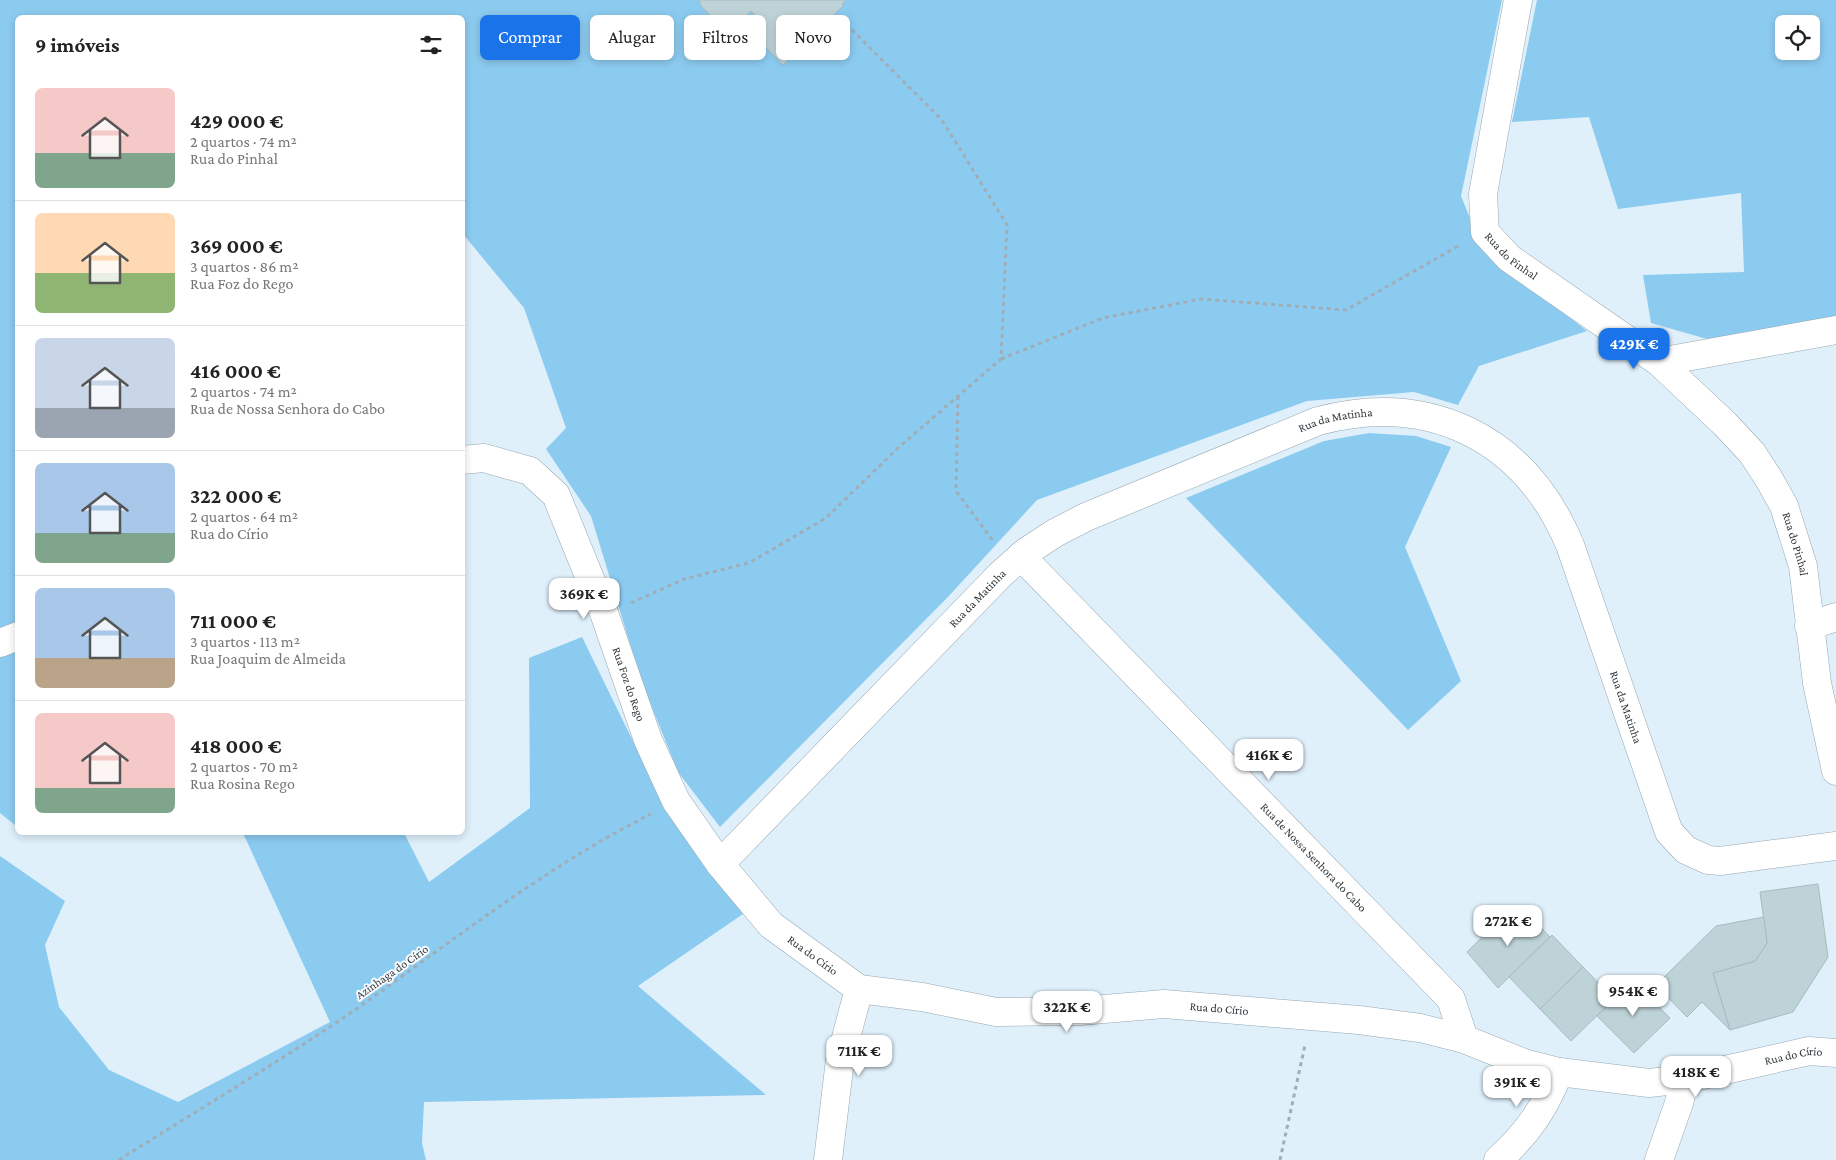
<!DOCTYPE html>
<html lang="pt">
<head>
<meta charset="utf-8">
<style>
  body { margin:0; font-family:"Crimson Pro",serif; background:#f2f2f2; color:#222; height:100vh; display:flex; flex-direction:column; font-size:19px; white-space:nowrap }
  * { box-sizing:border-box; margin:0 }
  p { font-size:16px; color:#767676 }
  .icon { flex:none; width:28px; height:28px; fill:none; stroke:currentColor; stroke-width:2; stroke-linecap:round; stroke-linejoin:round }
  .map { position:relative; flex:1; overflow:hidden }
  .details { position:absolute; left:15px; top:15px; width:450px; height:820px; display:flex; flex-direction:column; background:#fff; border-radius:8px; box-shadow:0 2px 8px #0003 }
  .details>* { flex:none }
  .top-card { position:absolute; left:480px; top:15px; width:475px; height:45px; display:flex; gap:10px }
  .controls { position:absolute; left:1775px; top:15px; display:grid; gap:10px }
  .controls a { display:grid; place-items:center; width:45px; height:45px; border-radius:8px; background:#fff; box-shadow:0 2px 8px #0003; font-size:25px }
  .price { position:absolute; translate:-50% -42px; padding:0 11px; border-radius:10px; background:#fff; color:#222; font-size:16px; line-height:32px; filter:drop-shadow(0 1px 2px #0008) }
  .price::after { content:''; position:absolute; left:50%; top:30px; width:15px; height:11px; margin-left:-8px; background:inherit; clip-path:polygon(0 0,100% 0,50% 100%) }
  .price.selected { background:#1a73e8; color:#fff }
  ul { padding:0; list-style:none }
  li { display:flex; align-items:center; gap:15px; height:125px; padding:0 20px }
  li+li { border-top:1px solid #e0e0e0 }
  li span { display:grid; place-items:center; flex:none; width:140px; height:100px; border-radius:8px; color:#555 }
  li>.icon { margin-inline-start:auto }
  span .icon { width:60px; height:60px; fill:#fffc; stroke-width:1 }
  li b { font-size:21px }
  h2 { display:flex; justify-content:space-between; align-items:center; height:60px; padding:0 20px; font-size:21px }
  .tag { padding:0 18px; border-radius:8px; background:#fff; box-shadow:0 2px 8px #0003; font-size:18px; line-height:45px }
  .tag.selected { background:#1a73e8; color:#fff }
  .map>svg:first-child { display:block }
  .green { fill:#8ccbf0; fill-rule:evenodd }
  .building { fill:#bed3d8; stroke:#a6bac0 }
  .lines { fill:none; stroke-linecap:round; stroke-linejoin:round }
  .minor-casing { stroke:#97a7b1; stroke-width:29 }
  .path { stroke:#a0adb6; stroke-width:3; stroke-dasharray:4 4; stroke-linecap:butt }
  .minor { stroke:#fff; stroke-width:28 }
  .labels { text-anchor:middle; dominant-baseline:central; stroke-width:4; stroke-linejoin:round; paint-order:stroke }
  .street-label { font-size:12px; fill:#32393d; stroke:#f8fbfd }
</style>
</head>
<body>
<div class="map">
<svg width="1836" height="1160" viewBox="0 0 1836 1160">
  <rect width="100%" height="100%" fill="#dff0fb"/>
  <!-- green -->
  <g class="green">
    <polygon points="0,0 1502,0 1461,196 1483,250 1587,331 1479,366 1458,405 1414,392 1307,401 1037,500 947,598 720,827 678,772 641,680 591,516 546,449 566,428 524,308 463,234 462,18 18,18 16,826 0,813"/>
    <path d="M1537 0H1836V317L1714 341 1651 323 1643 275 1744 272 1741 193 1618 209 1589 117 1512 122ZM1784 24H1811V51H1784Z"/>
    <polygon points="1369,433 1416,436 1451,447 1405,547 1461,681 1408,730 1186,498 1324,441"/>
    <polygon points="582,637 655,786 743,914 638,986 766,1095 424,1102 422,1143 426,1160 0,1160 0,856 65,901 45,945 59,1007 109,1070 178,1102 330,1022 243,833 404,833 429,882 530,808 529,658"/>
  </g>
  <!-- building -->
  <g class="building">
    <polygon points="698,0 846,0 842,4 844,5 783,65 745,26 756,16 751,11 740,22 746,28 734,40 699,4 701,3"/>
    <polygon points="1818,884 1828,957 1793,1012 1730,1030 1713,973 1755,961 1767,943 1760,892"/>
    <polygon points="1510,910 1522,922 1529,915 1550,937 1498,988 1467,952"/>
    <polygon points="1764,917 1767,943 1755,961 1713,973 1730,1030 1702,1002 1687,1017 1656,985 1716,926"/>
    <polygon points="1552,935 1583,967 1540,1009 1509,977"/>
    <polygon points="1583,967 1614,999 1571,1041 1540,1009"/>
    <polygon points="1633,981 1670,1018 1634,1053 1597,1016"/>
  </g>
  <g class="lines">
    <!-- minor casing -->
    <g class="minor-casing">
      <g id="minor">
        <path id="s1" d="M1518 0 1483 194 1485 232 1509 258 1659 362 1725 424 1752 453 1769 479 1784 506 1803 566 1817 683 1836 771"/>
        <polyline points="1659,362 1836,330"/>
        <path id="s2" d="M462 460 484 458 530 471 556 495 604 613 648 740 676 801 720 864 771 925 859 989 922 997 996 1012 1080 1011 1164 1004 1359 1020 1420 1028 1464 1039 1524 1063 1559 1072 1649 1083 1685 1079 1809 1051 1836 1053"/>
        <path id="s3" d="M1021 556 1451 999 1464 1039"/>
        <polyline points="1809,626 1836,617"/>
        <polyline points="0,643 18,636"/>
        <path id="s4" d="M720 864 1001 574 1026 552 1055 533 1086 517 1318 421C1430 391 1525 438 1570 545L1669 832 1686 850 1708 860 1720 861 1836 846"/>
        <polyline points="828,1160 840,1060 859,989"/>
        <path d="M1498 1160C1527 1134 1545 1108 1559 1072"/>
        <polyline points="1659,1160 1679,1103 1685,1079"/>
      </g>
    </g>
    <!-- path -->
    <g class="path">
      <polyline points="1001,359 1103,318 1201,299 1346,310 1460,245"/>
      <polyline points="958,396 956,491 994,542"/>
      <polyline points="631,603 684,579 749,563 826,518 899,447 1001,359 1007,225 942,120 850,28"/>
      <path d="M119 1160C196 1111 274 1065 349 1014 448 945 543 868 651 814"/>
      <polyline points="1280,1160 1305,1045"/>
    </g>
    <!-- minor -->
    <use href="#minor" class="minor"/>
  </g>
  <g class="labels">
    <!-- street labels -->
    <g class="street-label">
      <text stroke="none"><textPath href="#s1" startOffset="271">Rua do Pinhal</textPath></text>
      <text stroke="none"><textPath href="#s4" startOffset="775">Rua da Matinha</textPath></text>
      <text stroke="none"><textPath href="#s1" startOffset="685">Rua do Pinhal</textPath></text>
      <text stroke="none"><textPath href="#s4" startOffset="370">Rua da Matinha</textPath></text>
      <text stroke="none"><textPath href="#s2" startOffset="308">Rua Foz do Rego</textPath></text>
      <text stroke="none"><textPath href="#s4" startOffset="1239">Rua da Matinha</textPath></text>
      <text stroke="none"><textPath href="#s3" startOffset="420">Rua de Nossa Senhora do Cabo</textPath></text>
      <text stroke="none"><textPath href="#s2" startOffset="642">Rua do Círio</textPath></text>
      <text transform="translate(392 972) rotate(-35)">Azinhaga do Círio</text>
      <text stroke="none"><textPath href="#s2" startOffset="1062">Rua do Círio</textPath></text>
      <text stroke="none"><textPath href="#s2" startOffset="1648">Rua do Círio</textPath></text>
    </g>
  </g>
</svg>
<div class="controls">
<a><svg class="icon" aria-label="locate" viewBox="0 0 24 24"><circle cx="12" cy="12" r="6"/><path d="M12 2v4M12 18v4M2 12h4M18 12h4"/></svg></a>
</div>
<b class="price selected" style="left:1634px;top:370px">429K €</b>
<b class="price" style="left:584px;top:620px">369K €</b>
<b class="price" style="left:1269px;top:781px">416K €</b>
<b class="price" style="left:1508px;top:947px">272K €</b>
<b class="price" style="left:1633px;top:1017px">954K €</b>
<b class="price" style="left:1067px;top:1033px">322K €</b>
<b class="price" style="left:859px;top:1077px">711K €</b>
<b class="price" style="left:1696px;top:1098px">418K €</b>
<b class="price" style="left:1517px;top:1108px">391K €</b>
<div class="top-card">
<a class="tag selected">Comprar</a>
<a class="tag">Alugar</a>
<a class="tag">Filtros</a>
<a class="tag">Novo</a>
</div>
<section class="details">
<h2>9 imóveis<svg class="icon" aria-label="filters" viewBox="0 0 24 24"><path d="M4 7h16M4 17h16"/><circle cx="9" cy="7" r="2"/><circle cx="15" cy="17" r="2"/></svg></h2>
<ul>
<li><span style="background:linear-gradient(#f6c9c9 65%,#7fa58c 0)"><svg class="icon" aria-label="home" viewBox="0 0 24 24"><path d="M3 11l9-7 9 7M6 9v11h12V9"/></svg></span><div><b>429 000 €</b><p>2 quartos · 74 m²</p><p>Rua do Pinhal</p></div></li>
<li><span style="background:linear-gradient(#ffd9b3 60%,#8fb573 0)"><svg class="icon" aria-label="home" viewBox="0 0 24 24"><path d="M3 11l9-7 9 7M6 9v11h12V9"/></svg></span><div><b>369 000 €</b><p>3 quartos · 86 m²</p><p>Rua Foz do Rego</p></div></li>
<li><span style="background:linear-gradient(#c9d6e8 70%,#9aa5b1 0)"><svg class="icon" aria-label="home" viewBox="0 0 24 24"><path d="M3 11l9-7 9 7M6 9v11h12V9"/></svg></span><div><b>416 000 €</b><p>2 quartos · 74 m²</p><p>Rua de Nossa Senhora do Cabo</p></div></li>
<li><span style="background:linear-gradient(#a9c7e8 70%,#7fa58c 0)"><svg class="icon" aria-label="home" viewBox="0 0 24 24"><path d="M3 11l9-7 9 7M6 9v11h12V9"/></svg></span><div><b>322 000 €</b><p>2 quartos · 64 m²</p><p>Rua do Círio</p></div></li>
<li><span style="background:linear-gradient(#a9c7e8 70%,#b9a48a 0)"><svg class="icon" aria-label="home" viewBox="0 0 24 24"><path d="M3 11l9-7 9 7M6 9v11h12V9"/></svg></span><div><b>711 000 €</b><p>3 quartos · 113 m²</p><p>Rua Joaquim de Almeida</p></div></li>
<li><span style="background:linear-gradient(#f6c9c9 75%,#7fa58c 0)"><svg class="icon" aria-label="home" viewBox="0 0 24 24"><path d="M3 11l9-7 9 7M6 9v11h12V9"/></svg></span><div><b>418 000 €</b><p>2 quartos · 70 m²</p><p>Rua Rosina Rego</p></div></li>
</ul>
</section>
</div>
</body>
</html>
